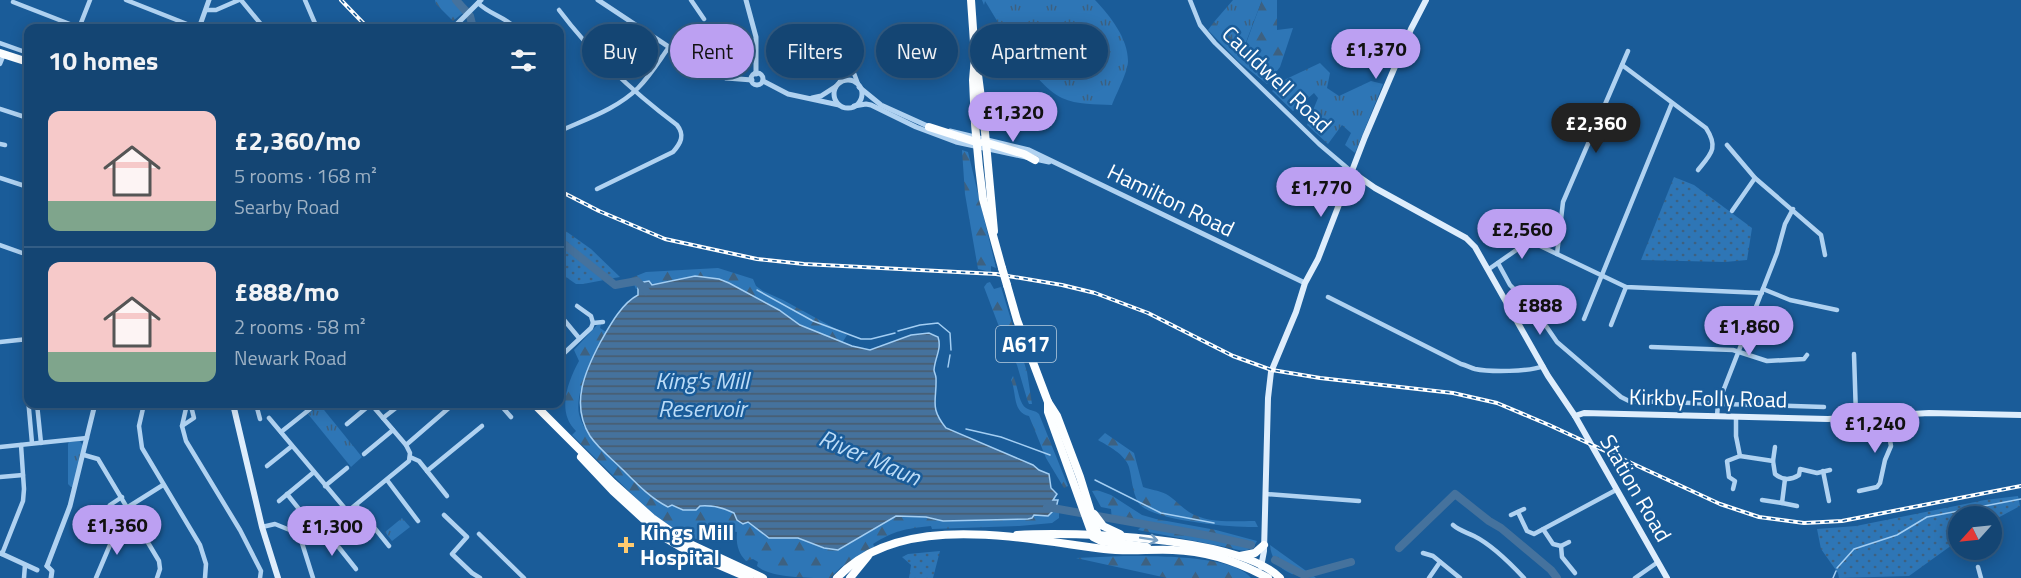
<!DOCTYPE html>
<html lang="en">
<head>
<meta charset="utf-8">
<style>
  body { margin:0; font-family:"Titillium Web",sans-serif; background:#1d4c78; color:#f1f3f6; height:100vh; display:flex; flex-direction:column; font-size:22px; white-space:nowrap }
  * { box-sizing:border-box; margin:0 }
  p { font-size:20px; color:#9db1c4 }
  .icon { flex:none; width:33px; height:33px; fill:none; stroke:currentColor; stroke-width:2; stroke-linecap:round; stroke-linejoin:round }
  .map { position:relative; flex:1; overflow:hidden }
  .drawer { position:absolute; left:24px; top:24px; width:540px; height:384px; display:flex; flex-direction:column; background:#144573; border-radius:12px; box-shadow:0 3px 15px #0003,0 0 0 2px #335d85 }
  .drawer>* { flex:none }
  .guide { position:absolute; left:582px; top:24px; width:570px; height:54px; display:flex; gap:12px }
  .needle { width:39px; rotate:243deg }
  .buttons { position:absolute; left:1948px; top:506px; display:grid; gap:12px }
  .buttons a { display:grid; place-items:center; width:54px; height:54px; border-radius:50%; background:#144573; box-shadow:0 3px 15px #0003,0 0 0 2px #335d85; font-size:30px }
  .price { position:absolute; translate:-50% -51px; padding:0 14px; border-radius:21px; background:#bca0f2; color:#111; font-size:20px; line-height:39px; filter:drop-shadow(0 2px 3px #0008) }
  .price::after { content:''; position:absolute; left:50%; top:36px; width:18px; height:14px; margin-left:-9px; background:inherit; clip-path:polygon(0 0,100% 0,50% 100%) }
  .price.on { background:#222; color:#fff }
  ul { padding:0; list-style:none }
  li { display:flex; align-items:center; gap:18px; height:150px; padding:0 24px }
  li+li { border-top:2px solid #335d85 }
  li span { display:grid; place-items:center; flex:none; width:168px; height:120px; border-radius:12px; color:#555 }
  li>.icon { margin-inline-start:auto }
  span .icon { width:72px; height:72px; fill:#fffc; stroke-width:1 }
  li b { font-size:26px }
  h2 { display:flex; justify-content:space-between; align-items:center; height:72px; padding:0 24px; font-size:26px }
  .pill { padding:0 21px; border-radius:27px; background:#144573; box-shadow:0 3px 15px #0003,0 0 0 2px #335d85; font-size:21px; line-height:54px }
  .pill.on { background:#bca0f2; color:#111 }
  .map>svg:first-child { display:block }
  .grass { fill:url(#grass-tufts) }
  .forest { fill:url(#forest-firs) }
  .park { fill:url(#park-dots) }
  .water { fill:url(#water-rules); stroke:#a3cef3; stroke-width:1.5 }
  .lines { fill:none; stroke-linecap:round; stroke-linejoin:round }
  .stream { stroke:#a3cef3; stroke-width:1.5 }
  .river { stroke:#45729d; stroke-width:8 }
  .minor { stroke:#b0d2f1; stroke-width:4.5 }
  .tertiary { stroke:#b0d2f1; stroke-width:5 }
  .secondary { stroke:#deedfc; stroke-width:6 }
  .trunk { stroke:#fcfeff; stroke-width:8 }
  .rail-casing { stroke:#fff; stroke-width:4 }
  .rail { stroke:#1a5c99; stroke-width:1.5; stroke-dasharray:4.5; stroke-linecap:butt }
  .trunk-bridge { stroke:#fcfeff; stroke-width:8 }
  .oneway { stroke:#749dc2 }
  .poi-dot { fill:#ffca6f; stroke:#1a5c99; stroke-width:2 }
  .labels { text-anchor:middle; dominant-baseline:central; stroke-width:5; stroke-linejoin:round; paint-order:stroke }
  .shield { fill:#1a5c99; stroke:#bacee0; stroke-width:1.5 }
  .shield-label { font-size:21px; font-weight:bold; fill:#fff }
  .street-label { font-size:22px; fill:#fff; stroke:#1a5c99 }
  .poi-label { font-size:22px; font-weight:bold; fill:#fff; stroke:#1a5c99; text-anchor:start }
  .water-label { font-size:24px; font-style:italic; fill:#bcdcf7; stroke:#1a5c99 }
</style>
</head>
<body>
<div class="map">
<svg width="2021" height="578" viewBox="0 0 2021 578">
  <defs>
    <pattern id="grass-tufts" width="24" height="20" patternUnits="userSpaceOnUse" patternTransform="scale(1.5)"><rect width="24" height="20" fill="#2e76b6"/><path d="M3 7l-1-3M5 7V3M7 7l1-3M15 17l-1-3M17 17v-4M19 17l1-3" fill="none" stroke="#3d6181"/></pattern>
    <pattern id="forest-firs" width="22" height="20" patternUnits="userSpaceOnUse" patternTransform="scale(1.5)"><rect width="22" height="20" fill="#2e76b6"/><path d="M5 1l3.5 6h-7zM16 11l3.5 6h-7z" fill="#3d6181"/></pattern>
    <pattern id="park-dots" width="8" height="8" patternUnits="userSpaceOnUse" patternTransform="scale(1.5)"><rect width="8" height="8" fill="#2e76b6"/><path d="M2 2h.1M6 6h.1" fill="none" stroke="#3d6181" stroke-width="1.8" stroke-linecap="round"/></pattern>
    <pattern id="water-rules" width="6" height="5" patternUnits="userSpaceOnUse" patternTransform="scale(1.5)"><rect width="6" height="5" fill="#45729d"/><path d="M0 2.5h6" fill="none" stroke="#495b6c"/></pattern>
  </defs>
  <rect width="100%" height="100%" fill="#1a5c99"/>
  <!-- grass -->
  <g class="grass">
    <path d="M982 0H1095C1110 16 1128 38 1128 61 1128 72 1116 94 1112 105 1096 104 1077 105 1062 98 1034 85 1001 27 985 1L984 5Z"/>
    <polygon points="1233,0 1262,0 1243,50 1214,22"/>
    <polygon points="1320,63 1330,73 1327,88 1339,96 1371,81 1383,84 1355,153 1345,145 1351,133 1342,125 1328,144 1307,125 1318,98 1314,93 1293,111 1272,91 1282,81"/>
    <polygon points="320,405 362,457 351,467 308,414"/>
    <polygon points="80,441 83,446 73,487 71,487 68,484 68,444 69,442"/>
    <polygon points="402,518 410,527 392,541 385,532"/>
  </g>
  <!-- forest -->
  <g class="forest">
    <polygon points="435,0 459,0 469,8 453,21 436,4"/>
    <polygon points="1262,0 1277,0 1277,30 1293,28 1280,67 1267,84 1239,62 1208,30 1214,22 1244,49"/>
    <polygon points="962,150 968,152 996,268 991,266 991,272 978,269 965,194"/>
    <polygon points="718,268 753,279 756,286 763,291 783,300 847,335 842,343 800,325 779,310 668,282 636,289 631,278 646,272"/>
    <polygon points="990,282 994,289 1001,287 1027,372 1032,404 1029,404 1027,399 1017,365 998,324 984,287 987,283"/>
    <path d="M601 324 600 328 606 332C596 350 574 392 579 414 585 437 608 455 625 471 634 481 651 500 663 504 679 509 698 504 714 506 734 508 755 525 769 538H798L824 548 838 550 896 516 926 517 943 521 1033 515 1048 516 1053 510 1059 513V518L1052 523 1019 526 932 529 931 526C905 529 895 530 873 544L875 548 841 567 830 578C810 578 770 578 757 566L758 562 753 559 746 561C738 553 736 544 737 532L731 531 726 527 712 529 707 538 696 539 688 534 684 537 653 515 572 435 576 431C556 412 568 381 579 361L574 350 597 325Z"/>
    <path d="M1013 376C1018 385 1018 402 1026 408 1031 411 1035 410 1039 414L1068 486 1064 488 1046 458 1029 416C1012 412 1017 393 1011 380Z"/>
    <path d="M1105 433 1134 453 1143 487C1151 490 1158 490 1166 494 1175 499 1181 507 1189 512 1208 524 1234 521 1255 521L1258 527C1237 528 1148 521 1138 502 1132 491 1132 478 1129 467 1125 454 1108 446 1098 440Z"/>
    <path d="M1097 490 1111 495 1142 515 1156 519 1216 530 1257 541C1252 552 1242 552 1231 548L1138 530 1142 526 1112 521 1111 509 1101 507 1092 491Z"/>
    <path d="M1270 545 1316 578C1293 578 1272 569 1270 545Z"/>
    <path d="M1124 556C1152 556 1234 555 1251 578H1167L1076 558Z"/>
  </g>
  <!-- park -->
  <g class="park">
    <polygon points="1674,177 1694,185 1752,228 1747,260 1725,262 1641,260"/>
    <polygon points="560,227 591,249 620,277 583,284 576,284 560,273"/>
    <polygon points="2018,496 2020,506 1992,521 1992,516 1959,516 1959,540 1909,576 1839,578 1838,573 1821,549 1817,529 1856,526 1985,500"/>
    <polygon points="940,551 933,578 909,578 911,565 902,557 908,554"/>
  </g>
  <!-- water -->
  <path class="water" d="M695 276 719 279 729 283 779 310 800 325 852 346 870 350 911 335 929 333 938 337C942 349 935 357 934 370 934 372 936 375 936 378 937 401 929 407 946 428L1033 465 1039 470 1049 474 1051 488 1057 494 1053 500H1058L1056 508 1048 516 1034 515 1032 518 1028 519 943 521 926 517 896 516 838 550 824 548 798 538H769L748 522 743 524 737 520 734 513C722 507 713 505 700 506L696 510H683L672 505 668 507C650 498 636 483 622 469 612 459 598 448 590 436 570 404 585 371 601 341 610 325 622 303 638 295V283L649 281 652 285Z"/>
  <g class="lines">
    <!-- stream -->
    <g class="stream">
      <polyline points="757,290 813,321 861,339 871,339 895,333"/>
      <polyline points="898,331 920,325 938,323 950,333 951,350"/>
      <polyline points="948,367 950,355"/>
      <polyline points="966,429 1001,437 1050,455"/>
      <polyline points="1095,480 1161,513 1214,523"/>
      <polyline points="1837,568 1854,549 1897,535 1927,517 2021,499"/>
      <polyline points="1833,578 1836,571"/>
    </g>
    <!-- river -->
    <g class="river">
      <polyline points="456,0 470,16 473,28"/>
      <polyline points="560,241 615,285 637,281 646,291"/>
      <polyline points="1047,507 1210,536 1251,545"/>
      <polyline points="1399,548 1455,494 1489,521 1501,528 1551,570 1557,578"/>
      <polyline points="1275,560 1304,575 1351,562"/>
    </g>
    <!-- minor -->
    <g class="minor">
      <polyline points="126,0 197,28"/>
      <polyline points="241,0 264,28"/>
      <polyline points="305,0 317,28"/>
      <polyline points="691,0 704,19"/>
      <polyline points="1190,0 1200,25 1215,43 1319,144 1352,172"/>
      <polyline points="13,2 80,28"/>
      <path d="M478 3C489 14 505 17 516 28"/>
      <polyline points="207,10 216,10 239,0"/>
      <path d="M559 10C592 54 633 92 677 125 685 135 681 143 673 152L597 189"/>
      <polyline points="79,28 90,0"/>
      <polyline points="341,28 342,28"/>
      <polyline points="0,43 28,53"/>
      <polyline points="852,60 852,68 858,84"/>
      <polyline points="0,64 4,54"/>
      <path d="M1622 65 1706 128C1719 148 1711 154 1698 170"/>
      <polyline points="839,83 844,74 848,59"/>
      <polyline points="0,109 28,118"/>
      <path d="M560 131C586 119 617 109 638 88 650 76 659 61 669 47"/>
      <polyline points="0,144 5,145"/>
      <polyline points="1727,145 1755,178 1821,235 1825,255"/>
      <polyline points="0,178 28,187"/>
      <polyline points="1732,211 1755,178"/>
      <polyline points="0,245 28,255"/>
      <polyline points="1557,254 1563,202 1628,51"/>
      <polyline points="1498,263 1510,285 1535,310 1557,342 1621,397 1629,401 1824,407"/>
      <polyline points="1489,269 1525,244 1536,244 1626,287 1762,293"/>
      <polyline points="1763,289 1790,300 1837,310"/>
      <path d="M1328 297 1461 364C1466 365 1471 368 1475 369 1489 372 1530 372 1543 366"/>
      <polyline points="577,306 591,316 593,323"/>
      <polyline points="1535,310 1548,301 1553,294"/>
      <polyline points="560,315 579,338"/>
      <polyline points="1584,319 1672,103"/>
      <polyline points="1611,325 1626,287"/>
      <polyline points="0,342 28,339"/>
      <polyline points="1651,347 1733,350 1767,361 1804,359 1807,355"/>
      <polyline points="1854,354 1856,416"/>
      <polyline points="560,357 591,328 593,323 603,322"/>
      <polyline points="28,398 32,443"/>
      <polyline points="37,404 41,443"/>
      <polyline points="144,404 139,426 142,448 200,545 206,564 205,578"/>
      <polyline points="187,404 182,426 186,441 240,530 261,571 260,578"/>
      <polyline points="256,404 260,419"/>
      <polyline points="509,404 504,409 511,417"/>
      <polyline points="1717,416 1718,404 1777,253 1785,224 1793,209"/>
      <polyline points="269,418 348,512"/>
      <polyline points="383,418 401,404"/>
      <polyline points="182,426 194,418 191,406 187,404"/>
      <polyline points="281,432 310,409"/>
      <polyline points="406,445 450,407"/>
      <polyline points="0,447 87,438"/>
      <polyline points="364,454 393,430"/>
      <polyline points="84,455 98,459 159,561 160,569 157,578"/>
      <path d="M1740 456 1773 461 1775 474C1783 481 1791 480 1799 475L1800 469 1817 473 1830 470"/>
      <polyline points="410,457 419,461 427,471 482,426"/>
      <polyline points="1773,461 1775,447"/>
      <polyline points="267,466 292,446"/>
      <polyline points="427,471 447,496"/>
      <polyline points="1823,471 1829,501"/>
      <polyline points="0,477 23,475"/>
      <polyline points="387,480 418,521"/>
      <polyline points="325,486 347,468"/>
      <polyline points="1733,489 1735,481 1729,477 1727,461 1740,456 1736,436 1736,417"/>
      <polyline points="1859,491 1877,487 1880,483 1885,460 1891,446 1885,414"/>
      <polyline points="287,494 303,514"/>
      <polyline points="1266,494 1359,501"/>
      <polyline points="122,497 110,505 108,508 115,524 121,526 135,518"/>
      <polyline points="1762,500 1782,503 1785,479"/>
      <polyline points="279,501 314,472"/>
      <polyline points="1782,503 1797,506"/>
      <polyline points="356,505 389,546"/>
      <polyline points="128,507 163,485"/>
      <polyline points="1518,512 1527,531 1534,534 1616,490"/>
      <polyline points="444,515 467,537 452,554 472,573 480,578"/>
      <polyline points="1511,515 1524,509"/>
      <path d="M1453 525C1460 531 1466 532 1474 536 1492 545 1511 564 1524 578"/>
      <polyline points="262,527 275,524 302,535 316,534 325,530 409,461 410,453 406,445 371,404 347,424"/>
      <polyline points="1543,529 1553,544 1561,546 1569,542"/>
      <polyline points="325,530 356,569"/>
      <polyline points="479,534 524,578"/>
      <polyline points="302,535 302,543 313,578"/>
      <polyline points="1561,546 1562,557 1575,573"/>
      <polyline points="1423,553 1433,556 1460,578"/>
      <polyline points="2,554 23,501 24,489 21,445"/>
      <polyline points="1978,567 1981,578"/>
      <polyline points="24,578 25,565"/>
      <polyline points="96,578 118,526"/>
      <polyline points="1429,578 1440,562"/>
      <polyline points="1635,578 1658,562"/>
    </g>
    <!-- tertiary -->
    <g class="tertiary">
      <polyline points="598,0 669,47 726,78 752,80"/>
      <polyline points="746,0 756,37 756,74"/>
      <polyline points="199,28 209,0"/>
      <polyline points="453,28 481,0"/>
      <circle cx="757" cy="79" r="6"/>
      <circle cx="848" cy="94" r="14"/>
      <polyline points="763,81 788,94 839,105"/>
      <polyline points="859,87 881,105 932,128"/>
      <polyline points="812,98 821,96 835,87"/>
      <polyline points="854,106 866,104 871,105 916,127 956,142 1049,162"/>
      <polyline points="950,131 1029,150 1305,283"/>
      <polyline points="0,553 37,570"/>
      <polyline points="47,566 70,506 95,404"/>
      <polyline points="47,566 52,571 51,578"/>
    </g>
    <!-- secondary -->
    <g class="secondary">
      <polyline points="1352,172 1375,188 1466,238 1475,247 1548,376 1575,416 1667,578"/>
      <polyline points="233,404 262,527 278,578"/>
      <polyline points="1575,416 1584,413 1624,414 1828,419 1929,413 2021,415"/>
      <polyline points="1261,567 1264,551 1268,398 1271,372 1296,312 1305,283 1318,259 1365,137 1411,29 1426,0"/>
    </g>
    <!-- trunk -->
    <g class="trunk">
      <polyline points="971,0 975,57 973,80 975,124 979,167 983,199 1002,268"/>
      <polyline points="0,53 28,62"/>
      <polyline points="977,67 984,121 994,231"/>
      <polyline points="929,127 979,143"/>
      <polyline points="984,142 1024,154 1035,160"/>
      <polyline points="1007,285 1017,320 1048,402 1057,416 1080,477 1098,535"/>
      <polyline points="1048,402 1048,412 1093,537 1101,541 1147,547"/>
      <polyline points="534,404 613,483 652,518 686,542 763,578"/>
      <polyline points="581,457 613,491 662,536 691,553 749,578"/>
      <polyline points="1094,514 1103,526 1120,534"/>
      <path d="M1017 535C1074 531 1240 537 1280 578"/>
      <polyline points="1240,556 1255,553 1264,545"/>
      <path d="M837 578C900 510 1023 539 1104 549 1127 552 1150 549 1173 550 1207 551 1239 562 1268 578"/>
      <polyline points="850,578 868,556"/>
    </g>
    <!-- rail casing -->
    <g class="rail-casing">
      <g id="rail">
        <polyline points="341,0 368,28"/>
        <polyline points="560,191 599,211 665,239 757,259 804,264 996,274 1062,285 1095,293 1148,313 1233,356 1272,370 1320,378 1453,393 1497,403 1549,425 1720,504 1759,517 1804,523 1842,521 2021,486"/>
      </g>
    </g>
    <!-- rail -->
    <use href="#rail" class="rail"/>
    <!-- trunk-bridge -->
    <polyline class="trunk-bridge" points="1002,268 1007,285"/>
  </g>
  <!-- one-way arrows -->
  <defs><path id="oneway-shaft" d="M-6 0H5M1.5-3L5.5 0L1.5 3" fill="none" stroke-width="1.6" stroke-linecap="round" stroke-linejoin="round" transform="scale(1.5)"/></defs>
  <use class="oneway" href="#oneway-shaft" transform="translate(1149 539) rotate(9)"/>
  <!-- markers -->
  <path class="poi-dot" d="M623 536h6v6h6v6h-6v6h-6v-6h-6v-6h6z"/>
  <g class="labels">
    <!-- shield labels -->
    <rect class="shield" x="996" y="326" width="60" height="36" rx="4.5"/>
    <g class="shield-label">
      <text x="1026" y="344">A617</text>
    </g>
    <!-- street labels -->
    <g class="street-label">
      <text transform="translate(1277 79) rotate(44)">Cauldwell Road</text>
      <text transform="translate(1171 200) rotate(26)">Hamilton Road</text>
      <text transform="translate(1708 398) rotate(1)">Kirkby Folly Road</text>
      <text transform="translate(1636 488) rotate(60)">Station Road</text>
    </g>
    <!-- poi labels -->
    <g class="poi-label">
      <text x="640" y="532">Kings Mill<tspan x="640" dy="25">Hospital</tspan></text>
    </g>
    <!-- water labels -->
    <g class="water-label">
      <text x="702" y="380">King's Mill<tspan x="702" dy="28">Reservoir</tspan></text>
      <text transform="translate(870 457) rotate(23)">River Maun</text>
    </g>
  </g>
</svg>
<div class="buttons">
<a><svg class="needle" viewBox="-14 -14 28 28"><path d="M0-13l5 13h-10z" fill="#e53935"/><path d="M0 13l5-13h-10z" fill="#9db1c4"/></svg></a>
</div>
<b class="price" style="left:1376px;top:80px">£1,370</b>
<b class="price" style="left:1013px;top:143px">£1,320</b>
<b class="price on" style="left:1596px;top:154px">£2,360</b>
<b class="price" style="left:1321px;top:218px">£1,770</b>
<b class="price" style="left:1522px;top:260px">£2,560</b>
<b class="price" style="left:1540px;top:336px">£888</b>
<b class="price" style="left:1749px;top:357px">£1,860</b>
<b class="price" style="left:1875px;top:454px">£1,240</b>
<b class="price" style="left:117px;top:556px">£1,360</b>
<b class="price" style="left:332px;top:557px">£1,300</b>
<div class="guide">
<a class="pill">Buy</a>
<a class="pill on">Rent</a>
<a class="pill">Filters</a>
<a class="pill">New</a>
<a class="pill">Apartment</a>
</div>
<section class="drawer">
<h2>10 homes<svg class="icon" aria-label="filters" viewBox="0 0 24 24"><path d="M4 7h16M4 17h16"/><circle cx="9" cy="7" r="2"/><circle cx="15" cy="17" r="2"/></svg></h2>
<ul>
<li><span style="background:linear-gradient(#f6c9c9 75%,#7fa58c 0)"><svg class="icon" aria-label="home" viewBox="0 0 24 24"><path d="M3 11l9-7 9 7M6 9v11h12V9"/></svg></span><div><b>£2,360/mo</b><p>5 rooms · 168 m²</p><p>Searby Road</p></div></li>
<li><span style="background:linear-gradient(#f6c9c9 75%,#7fa58c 0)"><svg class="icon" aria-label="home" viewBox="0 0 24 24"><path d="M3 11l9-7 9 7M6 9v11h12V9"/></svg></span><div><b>£888/mo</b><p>2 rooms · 58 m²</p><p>Newark Road</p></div></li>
</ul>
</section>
</div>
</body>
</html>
